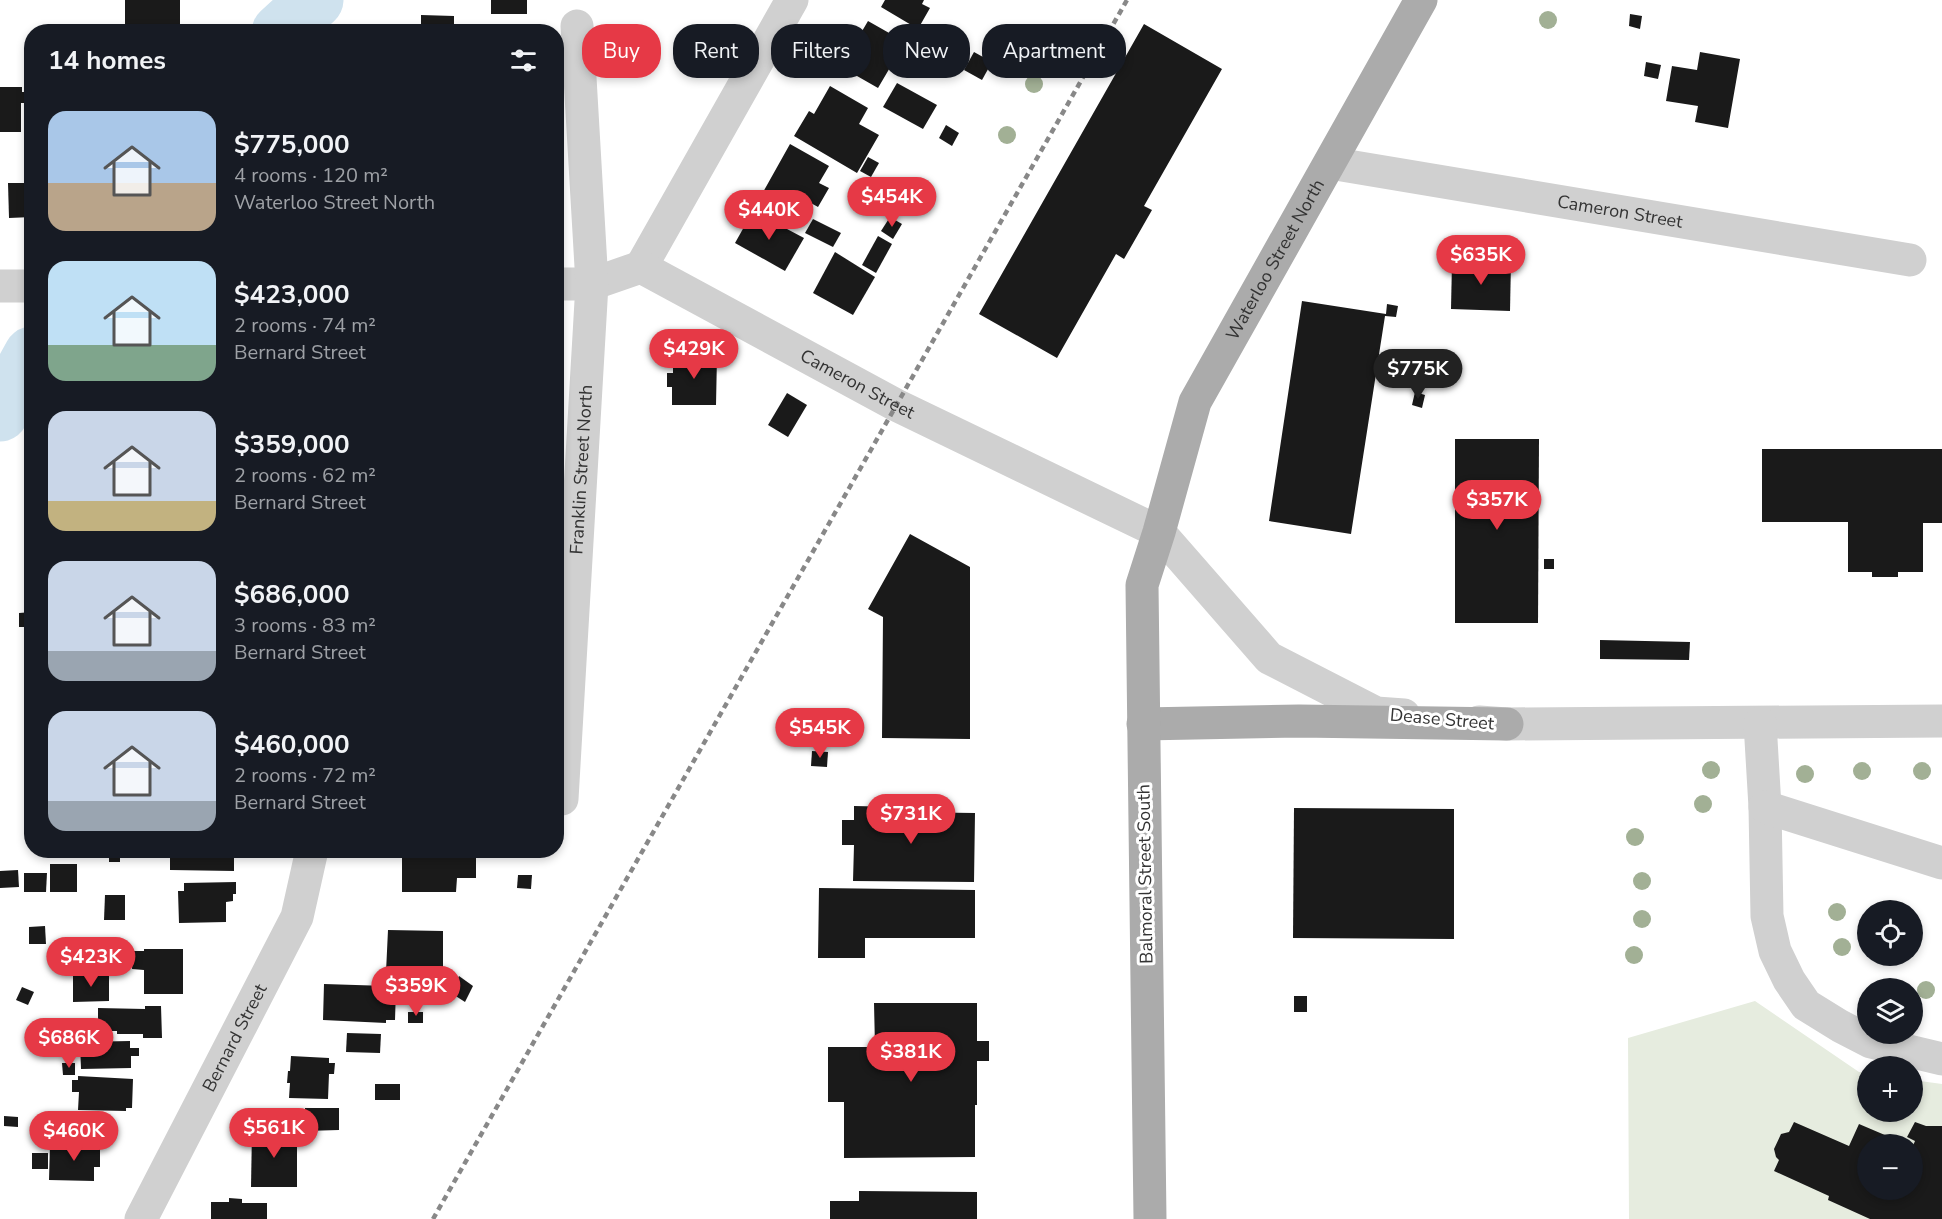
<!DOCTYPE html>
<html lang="en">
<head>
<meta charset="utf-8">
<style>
  body { margin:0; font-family:"Nunito Sans",sans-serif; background:#242831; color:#f1f3f6; height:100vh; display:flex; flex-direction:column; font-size:22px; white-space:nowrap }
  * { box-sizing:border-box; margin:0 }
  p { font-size:20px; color:#9ea1a6 }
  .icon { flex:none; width:33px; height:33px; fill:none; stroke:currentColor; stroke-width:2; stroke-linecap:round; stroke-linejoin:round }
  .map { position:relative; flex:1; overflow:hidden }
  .panel { position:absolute; left:24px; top:24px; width:540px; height:834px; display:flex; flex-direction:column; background:#171b24; border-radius:24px; box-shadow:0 3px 9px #0003 }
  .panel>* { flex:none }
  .hud { position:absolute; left:582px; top:24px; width:570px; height:54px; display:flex; gap:12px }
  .controls { position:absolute; left:1857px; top:900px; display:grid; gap:12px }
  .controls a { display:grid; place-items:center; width:66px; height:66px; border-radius:50%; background:#171b24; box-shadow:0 3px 9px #0003; font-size:30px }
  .price { position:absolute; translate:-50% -51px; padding:0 14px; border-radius:21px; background:#e63946; color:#fff; font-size:20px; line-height:39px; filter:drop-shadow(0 2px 3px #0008) }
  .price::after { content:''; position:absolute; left:50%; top:36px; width:18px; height:14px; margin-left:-9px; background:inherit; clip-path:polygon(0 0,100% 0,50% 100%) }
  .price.current { background:#222; color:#fff }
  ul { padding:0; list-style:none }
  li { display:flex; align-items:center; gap:18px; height:150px; padding:0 24px }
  li span { display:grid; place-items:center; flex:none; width:168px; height:120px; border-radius:18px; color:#555 }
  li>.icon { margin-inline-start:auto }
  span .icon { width:72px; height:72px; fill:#fffc; stroke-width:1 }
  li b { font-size:26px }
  h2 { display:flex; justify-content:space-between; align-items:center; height:72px; padding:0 24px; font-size:26px }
  .chip { padding:0 21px; border-radius:24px; background:#171b24; box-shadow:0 3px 9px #0003; font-size:21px; line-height:54px }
  .chip.current { background:#e63946; color:#fff }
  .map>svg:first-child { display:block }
  .green { fill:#e6ecdf; fill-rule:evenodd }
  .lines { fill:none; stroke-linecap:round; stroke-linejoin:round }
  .river { stroke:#cfe2ee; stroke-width:57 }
  .building { fill:#1a1a1a }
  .minor { stroke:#d0d0d0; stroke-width:33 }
  .major { stroke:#ababab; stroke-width:33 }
  .rail { stroke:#888; stroke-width:4.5; stroke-dasharray:6 4.5; stroke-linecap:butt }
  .tree { fill:#a2b095 }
  .labels { text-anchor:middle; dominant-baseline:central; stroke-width:6; stroke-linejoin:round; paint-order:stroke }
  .street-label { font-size:18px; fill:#333; stroke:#fff }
</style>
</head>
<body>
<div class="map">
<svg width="1942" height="1219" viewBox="0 0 1942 1219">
  <rect width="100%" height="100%" fill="#fff"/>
  <!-- green -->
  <path class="green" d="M1755 1001 1859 1072 1867 1073 1868 1112H1912L1913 1080 1942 1084V1219H1629L1628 1038ZM1868 1144H1912V1190H1868Z"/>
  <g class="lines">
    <!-- river -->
    <g class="river">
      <polyline points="280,32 315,0"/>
      <polyline points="0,413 32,355"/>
    </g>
  </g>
  <!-- building -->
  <g class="building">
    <polygon points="125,0 180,0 180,30 136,30 136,26 125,26"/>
    <rect x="491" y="0" width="36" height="14"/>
    <polygon points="885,0 924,0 922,4 930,8 918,29 881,7"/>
    <polygon points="1630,14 1642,16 1640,29 1629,26"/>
    <polygon points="421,15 454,16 454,32 421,32"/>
    <polygon points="868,21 905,42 878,88 836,64 853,34 858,38"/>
    <polygon points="1144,24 1222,69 1144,206 1152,210 1124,259 1116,254 1057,358 979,314"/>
    <polygon points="974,52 992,62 982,80 964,70"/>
    <polygon points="1700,52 1740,59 1728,128 1695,122 1698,106 1666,101 1672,66 1697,70"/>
    <polygon points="1646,62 1661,65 1658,79 1644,76"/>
    <polygon points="897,83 937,105 923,129 883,107"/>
    <polygon points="830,86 868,108 859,124 879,135 857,173 794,136 809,111 814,114"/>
    <polygon points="0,87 22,87 22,92 31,92 31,103 21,103 21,132 0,132"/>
    <polygon points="946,125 959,133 952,146 939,138"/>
    <polygon points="790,144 829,166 819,183 829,188 818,207 809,202 801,215 762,194"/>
    <polygon points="868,157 879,163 871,177 860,171"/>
    <polygon points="8,183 32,183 32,217 9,218"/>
    <polygon points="908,183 926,194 916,212 898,202"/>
    <polygon points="753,211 804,238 785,271 735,243"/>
    <polygon points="890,217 902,224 893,239 881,231"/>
    <polygon points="813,219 841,233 833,247 805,233"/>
    <polygon points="878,236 892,244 876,273 862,265"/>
    <polygon points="835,252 875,277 853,315 813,293"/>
    <polygon points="1475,261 1511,261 1510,311 1451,309 1452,262"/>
    <polygon points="1302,301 1386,314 1387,304 1398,306 1396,317 1385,316 1351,534 1269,521"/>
    <polygon points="673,355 717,356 716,405 672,405 672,387 667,387 667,373 673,373"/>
    <polygon points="1415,392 1425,395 1422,408 1412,405"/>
    <polygon points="787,393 807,405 788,437 768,425"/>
    <polygon points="1455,439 1539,439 1538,623 1455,623"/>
    <polygon points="1762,449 1942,449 1942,523 1923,523 1923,572 1898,572 1898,577 1872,577 1872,572 1848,572 1848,522 1762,522"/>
    <polygon points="910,534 970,567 970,739 882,738 883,617 868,609"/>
    <rect x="1544" y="559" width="10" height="10"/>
    <polygon points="32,612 32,627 19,627 19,613"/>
    <polygon points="1600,640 1690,642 1689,660 1600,659"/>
    <polygon points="812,751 828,752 827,767 811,766"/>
    <polygon points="854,806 900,807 900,812 975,813 974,882 853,881 854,845 842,845 842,820 854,820"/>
    <polygon points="1294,808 1454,809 1454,939 1293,938"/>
    <rect x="109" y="850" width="11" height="12"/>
    <polygon points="170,850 234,850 234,871 170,870"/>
    <rect x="370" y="850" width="45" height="5"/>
    <polygon points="402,857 476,858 476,878 457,878 456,892 402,892"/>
    <rect x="50" y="864" width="27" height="28"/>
    <polygon points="18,870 19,887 0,888 0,871"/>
    <polygon points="24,873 47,873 46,892 24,892"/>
    <polygon points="518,875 532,875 531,889 517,888"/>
    <polygon points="236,882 236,894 233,894 233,901 226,902 226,922 179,923 178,891 184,891 184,883"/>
    <polygon points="819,888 975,890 975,938 865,938 865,958 818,958"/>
    <polygon points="105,895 125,895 125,920 104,920"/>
    <polygon points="45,926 46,944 29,944 29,927"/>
    <polygon points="388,930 443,931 443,970 431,971 431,973 386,972"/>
    <polygon points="144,949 183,949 183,994 144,994 144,970 132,969 133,951 144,951"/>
    <polygon points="109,974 109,1001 73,1002 73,975"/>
    <polygon points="459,976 473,986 465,1002 451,993"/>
    <polygon points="324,984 387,986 387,988 396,988 395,1020 386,1020 386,1023 323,1020"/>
    <polygon points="22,987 34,992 28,1005 16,1000"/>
    <rect x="1294" y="996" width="13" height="16"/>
    <polygon points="874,1003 977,1003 977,1041 989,1041 989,1061 977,1061 977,1105 975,1105 975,1157 844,1158 844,1102 828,1102 828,1047 875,1047"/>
    <polygon points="145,1006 161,1006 162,1038 143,1038 143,1034 117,1034 117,1031 98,1031 98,1008 145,1009"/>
    <rect x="408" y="1012" width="15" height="11"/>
    <polygon points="347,1033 381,1034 380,1053 346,1052"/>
    <polygon points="130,1041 130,1048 139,1048 139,1056 131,1056 131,1068 81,1069 80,1042"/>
    <polygon points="291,1056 329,1058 329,1063 335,1063 334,1074 329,1074 328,1099 289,1098 290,1083 287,1083 288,1071 290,1071"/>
    <polygon points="62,1063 75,1063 75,1075 63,1075"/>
    <polygon points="78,1076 133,1079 132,1108 126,1108 126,1111 78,1110 79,1092 72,1092 72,1080 78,1080"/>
    <rect x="375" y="1084" width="25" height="16"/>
    <polygon points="305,1108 339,1108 339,1130 305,1131"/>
    <polygon points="4,1116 18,1117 18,1127 4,1126"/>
    <polygon points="1794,1122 1849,1146 1859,1124 1906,1144 1868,1144 1868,1190 1912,1190 1912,1148 1915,1141 1907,1137 1915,1122 1926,1126 1942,1126 1942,1219 1870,1219 1828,1200 1829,1196 1774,1171 1779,1160 1776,1157 1774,1149 1781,1134 1789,1132"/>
    <polygon points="252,1130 297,1130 297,1187 251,1187"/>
    <polygon points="50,1144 100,1145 100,1167 94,1167 94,1181 49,1180"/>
    <rect x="32" y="1153" width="16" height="16"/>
    <polygon points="859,1191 977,1192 977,1219 830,1219 830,1201 859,1201"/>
    <polygon points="229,1198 242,1199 242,1203 267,1203 267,1219 211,1219 211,1202 229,1202"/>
  </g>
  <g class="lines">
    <!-- minor -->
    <g class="minor">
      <path id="s1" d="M1330 163 1910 260"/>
      <polyline points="641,267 792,0"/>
      <path id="s2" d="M556 284H592L641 267 896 405 1159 532 1269 658 1376 713 1404 715"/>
      <polyline points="0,286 32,286"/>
      <polyline points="1479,722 1507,724 1942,721"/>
      <polyline points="1760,723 1765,807 1767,916 1775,951 1789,980 1806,1005 1840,1026 1871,1042 1942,1059"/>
      <path id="s3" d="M562 799 592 284 577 26"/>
      <polyline points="1765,807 1942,863"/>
      <path id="s4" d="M141 1219 297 917 312 850"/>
    </g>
    <!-- major -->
    <g class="major">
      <polyline points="1143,724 1299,721 1507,724"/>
      <path id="s5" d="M1150 1219 1142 585 1159 532 1195 402 1421 0"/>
    </g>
    <!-- rail -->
    <polyline class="rail" points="433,1219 1127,0"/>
  </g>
  <!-- trees -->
  <g class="tree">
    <circle cx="1548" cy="20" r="9"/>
    <circle cx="1053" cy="48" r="9"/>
    <circle cx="1034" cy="84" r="9"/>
    <circle cx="1007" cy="135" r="9"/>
    <circle cx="1711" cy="770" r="9"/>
    <circle cx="1862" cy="771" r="9"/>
    <circle cx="1922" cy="771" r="9"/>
    <circle cx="1805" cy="774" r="9"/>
    <circle cx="1703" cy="804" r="9"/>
    <circle cx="1635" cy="837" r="9"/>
    <circle cx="1642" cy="881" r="9"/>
    <circle cx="1837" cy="912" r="9"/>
    <circle cx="1642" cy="919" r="9"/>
    <circle cx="1842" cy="947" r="9"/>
    <circle cx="1634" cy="955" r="9"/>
    <circle cx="1926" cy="990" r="9"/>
  </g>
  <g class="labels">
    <!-- street labels -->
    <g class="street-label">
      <text stroke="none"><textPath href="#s1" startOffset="294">Cameron Street</textPath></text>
      <text stroke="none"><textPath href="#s5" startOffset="988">Waterloo Street North</textPath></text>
      <text stroke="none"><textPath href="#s2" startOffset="334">Cameron Street</textPath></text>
      <text stroke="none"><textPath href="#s3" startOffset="330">Franklin Street North</textPath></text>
      <text transform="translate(1442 719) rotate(5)">Dease Street</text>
      <text transform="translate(1145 874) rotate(-91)">Balmoral Street South</text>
      <text stroke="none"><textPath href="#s4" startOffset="204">Bernard Street</textPath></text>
    </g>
  </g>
</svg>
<div class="controls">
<a><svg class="icon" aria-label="locate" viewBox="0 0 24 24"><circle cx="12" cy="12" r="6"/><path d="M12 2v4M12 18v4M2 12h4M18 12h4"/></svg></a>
<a><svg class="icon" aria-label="layers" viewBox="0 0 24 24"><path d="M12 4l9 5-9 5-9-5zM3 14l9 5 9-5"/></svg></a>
<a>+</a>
<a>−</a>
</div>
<b class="price" style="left:892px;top:228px">$454K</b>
<b class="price" style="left:769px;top:241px">$440K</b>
<b class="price" style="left:1481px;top:286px">$635K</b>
<b class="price" style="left:694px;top:380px">$429K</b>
<b class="price current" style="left:1418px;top:400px">$775K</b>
<b class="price" style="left:1497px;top:531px">$357K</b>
<b class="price" style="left:820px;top:759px">$545K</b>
<b class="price" style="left:911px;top:845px">$731K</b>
<b class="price" style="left:91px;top:988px">$423K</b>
<b class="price" style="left:416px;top:1017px">$359K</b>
<b class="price" style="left:69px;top:1069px">$686K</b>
<b class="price" style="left:911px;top:1083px">$381K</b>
<b class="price" style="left:274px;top:1159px">$561K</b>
<b class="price" style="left:74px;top:1162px">$460K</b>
<div class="hud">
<a class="chip current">Buy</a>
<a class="chip">Rent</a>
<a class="chip">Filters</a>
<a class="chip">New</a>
<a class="chip">Apartment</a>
</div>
<section class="panel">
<h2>14 homes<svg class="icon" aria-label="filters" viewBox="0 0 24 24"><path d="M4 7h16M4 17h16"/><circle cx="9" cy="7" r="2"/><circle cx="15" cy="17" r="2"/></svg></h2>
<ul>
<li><span style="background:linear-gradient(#a9c7e8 60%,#b9a48a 0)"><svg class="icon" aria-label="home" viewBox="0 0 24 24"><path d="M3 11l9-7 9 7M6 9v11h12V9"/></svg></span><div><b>$775,000</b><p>4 rooms · 120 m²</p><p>Waterloo Street North</p></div></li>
<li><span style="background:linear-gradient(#bfe0f5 70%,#7fa58c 0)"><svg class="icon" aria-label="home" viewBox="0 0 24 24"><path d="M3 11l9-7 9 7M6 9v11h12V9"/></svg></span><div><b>$423,000</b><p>2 rooms · 74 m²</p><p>Bernard Street</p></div></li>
<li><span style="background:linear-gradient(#c9d6e8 75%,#c2b280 0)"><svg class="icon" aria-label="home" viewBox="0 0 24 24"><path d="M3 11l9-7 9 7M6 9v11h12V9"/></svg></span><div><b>$359,000</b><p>2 rooms · 62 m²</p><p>Bernard Street</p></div></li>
<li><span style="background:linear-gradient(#c9d6e8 75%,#9aa5b1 0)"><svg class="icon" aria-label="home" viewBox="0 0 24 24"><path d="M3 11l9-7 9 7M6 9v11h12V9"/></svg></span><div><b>$686,000</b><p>3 rooms · 83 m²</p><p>Bernard Street</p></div></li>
<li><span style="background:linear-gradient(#c9d6e8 75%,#9aa5b1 0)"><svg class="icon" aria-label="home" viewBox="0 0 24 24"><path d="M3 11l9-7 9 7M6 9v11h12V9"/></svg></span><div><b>$460,000</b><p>2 rooms · 72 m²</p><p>Bernard Street</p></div></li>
</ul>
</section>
</div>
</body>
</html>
